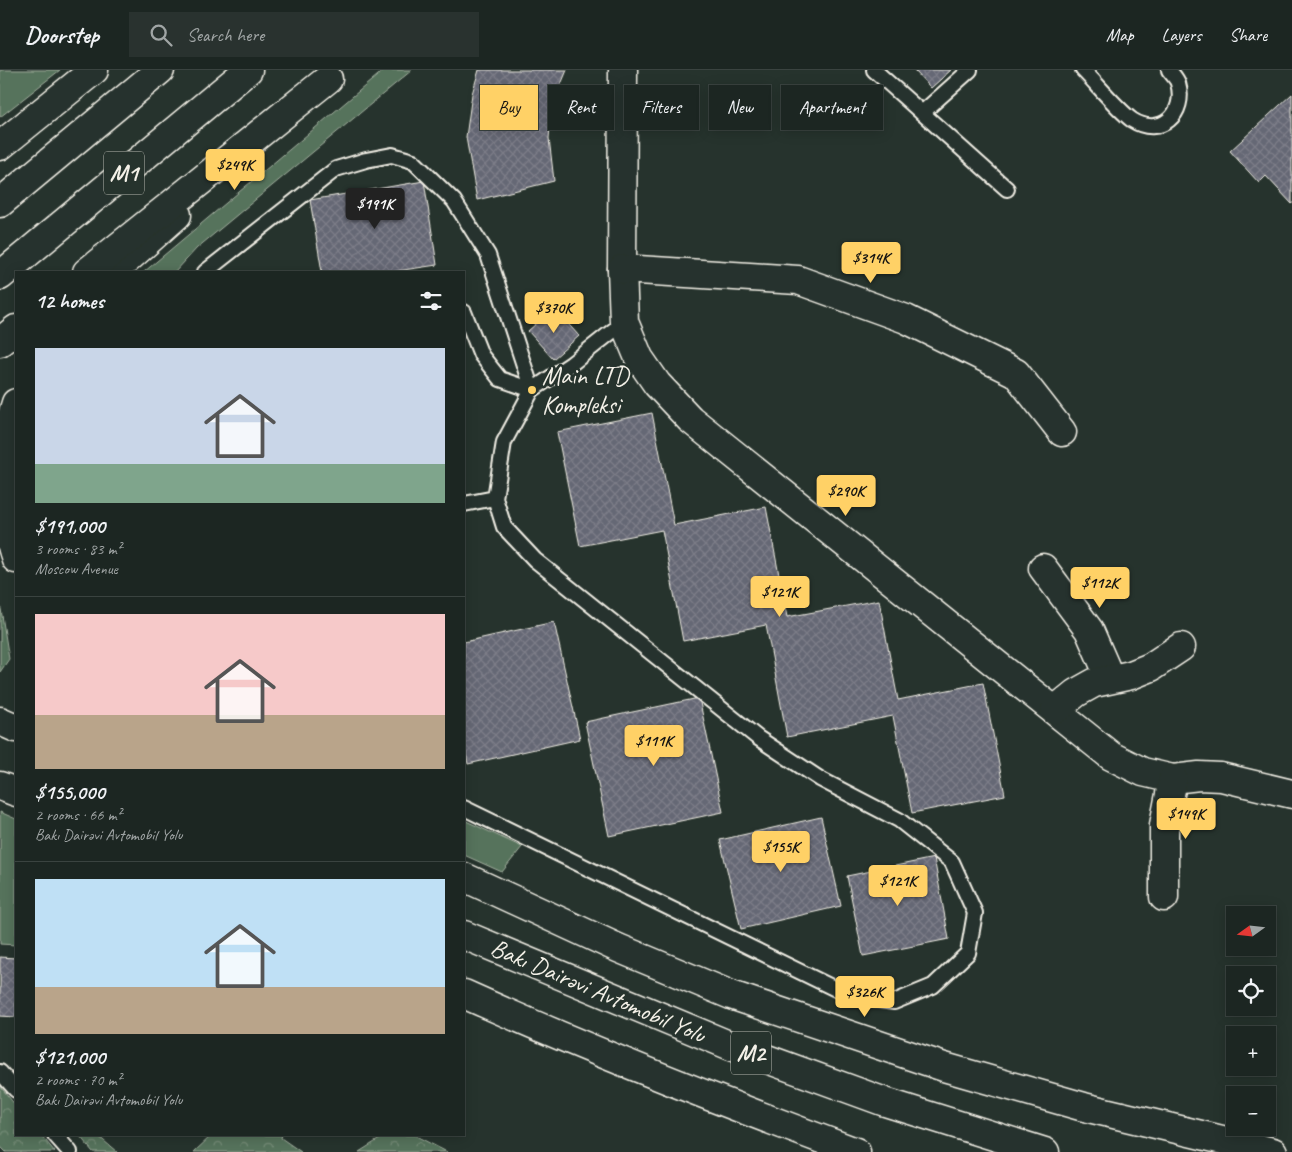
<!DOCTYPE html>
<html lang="en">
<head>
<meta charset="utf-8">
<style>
  body { margin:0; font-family:Caveat,sans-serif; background:#29322f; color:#f1f3f6; height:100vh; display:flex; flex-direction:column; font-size:19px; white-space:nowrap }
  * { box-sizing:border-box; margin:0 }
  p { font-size:16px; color:#a0a5a5 }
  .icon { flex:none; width:28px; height:28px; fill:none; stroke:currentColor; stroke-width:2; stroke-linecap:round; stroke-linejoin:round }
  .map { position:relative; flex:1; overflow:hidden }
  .side { position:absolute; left:15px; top:201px; width:450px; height:865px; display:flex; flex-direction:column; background:#1c2622; border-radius:0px; box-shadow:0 2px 12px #0003,0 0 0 1px #3a4340 }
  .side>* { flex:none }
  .guide { position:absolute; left:480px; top:15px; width:475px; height:45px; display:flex; gap:10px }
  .needle { width:32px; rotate:255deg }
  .fabs { position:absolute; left:1226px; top:836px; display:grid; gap:10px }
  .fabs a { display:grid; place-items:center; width:50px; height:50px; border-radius:0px; background:#1c2622; box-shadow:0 2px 12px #0003,0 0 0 1px #3a4340; font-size:25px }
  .price { position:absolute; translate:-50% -42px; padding:0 11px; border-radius:5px; background:#ffd166; color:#111; font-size:16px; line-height:32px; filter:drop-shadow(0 1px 2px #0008) }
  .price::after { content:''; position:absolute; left:50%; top:30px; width:15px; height:11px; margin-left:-8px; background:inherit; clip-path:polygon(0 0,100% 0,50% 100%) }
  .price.active { background:#222; color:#fff }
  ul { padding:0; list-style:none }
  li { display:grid; align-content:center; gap:10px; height:265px; padding:0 20px }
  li+li { border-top:1px solid #3a4340 }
  li span { display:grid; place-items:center; height:155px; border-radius:0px; color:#555 }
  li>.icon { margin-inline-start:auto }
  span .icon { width:90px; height:90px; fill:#fffc; stroke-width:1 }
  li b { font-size:21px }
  h2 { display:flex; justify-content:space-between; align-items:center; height:60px; padding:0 20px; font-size:21px }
  .chip { padding:0 18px; border-radius:0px; background:#1c2622; box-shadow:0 2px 12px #0003,0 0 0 1px #3a4340; font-size:18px; line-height:45px }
  .chip.active { background:#ffd166; color:#111 }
  header { display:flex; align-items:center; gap:30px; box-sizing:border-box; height:70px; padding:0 25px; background:#1c2622; border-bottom:1px solid #3a4340 }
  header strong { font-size:24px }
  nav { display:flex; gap:28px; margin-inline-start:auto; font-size:18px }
  .search { width:350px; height:45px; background:#29322f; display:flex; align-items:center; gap:12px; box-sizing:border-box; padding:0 18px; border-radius:0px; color:#a0a5a5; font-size:19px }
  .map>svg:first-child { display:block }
  .grass { fill:#56735b; stroke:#a5b2a2 }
  .forest { fill:url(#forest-crowns); stroke:#a5b2a2 }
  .building { fill:url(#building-cross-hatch); stroke:#f4f1e8 }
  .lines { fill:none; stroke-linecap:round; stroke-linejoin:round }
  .lane-casing { stroke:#f4f1e8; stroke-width:18 }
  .street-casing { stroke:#f4f1e8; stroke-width:31 }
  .secondary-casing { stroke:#f4f1e8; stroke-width:31 }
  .highway-casing { stroke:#f4f1e8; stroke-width:31 }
  .lane { stroke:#26332d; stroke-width:14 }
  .street { stroke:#26332d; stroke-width:28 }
  .secondary { stroke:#26332d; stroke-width:28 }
  .highway { stroke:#26332d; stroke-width:28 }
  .poi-dot { fill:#ffd166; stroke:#26332d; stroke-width:2 }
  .labels { text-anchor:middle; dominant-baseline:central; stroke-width:5; stroke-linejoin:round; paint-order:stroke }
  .shield { fill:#26332d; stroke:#b6b8b0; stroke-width:1 }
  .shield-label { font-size:24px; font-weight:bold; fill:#f4f1e8 }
  .poi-label { font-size:25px; fill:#f4f1e8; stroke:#26332d; text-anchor:start }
  .street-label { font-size:25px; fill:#f4f1e8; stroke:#26332d }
</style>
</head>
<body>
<header>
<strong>Doorstep</strong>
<div class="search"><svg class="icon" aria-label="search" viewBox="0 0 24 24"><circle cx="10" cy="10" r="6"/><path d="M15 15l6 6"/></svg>Search here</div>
<nav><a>Map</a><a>Layers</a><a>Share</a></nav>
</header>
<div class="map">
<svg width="1292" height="1082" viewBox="0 0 1292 1082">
  <defs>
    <pattern id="forest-crowns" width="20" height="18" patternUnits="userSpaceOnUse" patternTransform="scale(1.25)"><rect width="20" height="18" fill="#56735b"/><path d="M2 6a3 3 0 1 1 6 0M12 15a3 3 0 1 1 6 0" fill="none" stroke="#778e7a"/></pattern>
    <pattern id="building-cross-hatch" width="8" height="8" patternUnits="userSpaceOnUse" patternTransform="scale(1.25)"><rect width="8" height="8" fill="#656774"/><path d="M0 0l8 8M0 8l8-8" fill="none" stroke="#7c7d88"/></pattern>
  </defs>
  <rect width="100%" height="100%" fill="#26332d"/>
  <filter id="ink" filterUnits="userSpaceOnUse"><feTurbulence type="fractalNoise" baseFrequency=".02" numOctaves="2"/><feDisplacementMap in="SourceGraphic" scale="10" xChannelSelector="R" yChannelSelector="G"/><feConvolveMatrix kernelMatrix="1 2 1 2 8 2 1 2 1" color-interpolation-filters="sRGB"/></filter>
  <g filter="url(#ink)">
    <!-- grass -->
    <g class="grass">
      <polygon points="0,0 60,0 0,47"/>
      <polygon points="384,0 412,0 197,178 175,202 144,202"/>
      <polygon points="0,533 9,589 0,602"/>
      <polygon points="0,742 16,749 16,875 0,874"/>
      <polygon points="464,750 522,777 502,802 464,785"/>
    </g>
    <!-- forest -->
    <g class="forest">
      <polygon points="0,1016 16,1036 16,1065 41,1065 55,1082 6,1082 0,1076"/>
      <polygon points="79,1065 97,1065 117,1082 93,1082"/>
      <polygon points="212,1065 282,1065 281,1068 301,1082 194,1082"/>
      <polygon points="386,1065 414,1065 447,1082 359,1082"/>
    </g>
    <!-- building -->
    <g class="building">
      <polygon points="479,0 567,0 552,36 549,68 554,111 477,130 466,67 472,24"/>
      <polygon points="914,0 951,0 931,18"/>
      <polygon points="1292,24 1292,134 1266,106 1259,113 1230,81"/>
      <polygon points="424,111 437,195 390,202 322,202 310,130"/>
      <polygon points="554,238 579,266 553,289 528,261"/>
      <polygon points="652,343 674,455 766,437 787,547 879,530 898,630 983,613 1005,725 912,743 893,646 787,667 766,555 683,571 662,460 580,476 557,362"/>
      <polygon points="554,552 580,669 468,694 464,673 464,572"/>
      <polygon points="699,628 723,742 609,766 585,652"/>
      <polygon points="821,747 841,836 741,859 720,770"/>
      <polygon points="934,788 949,869 863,886 847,806"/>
      <polygon points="0,887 16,888 16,947 0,946"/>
    </g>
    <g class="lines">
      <!-- lane casing -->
      <g class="lane-casing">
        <g id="lane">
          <polyline points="874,0 1007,119"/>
          <path d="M1083 0C1097 14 1117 39 1132 50 1160 68 1187 44 1178 13 1177 9 1172 4 1169 0"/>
          <polyline points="922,43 970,0"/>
          <polyline points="205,202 336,99 366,90 392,85 413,91 454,131 488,185 532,320"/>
          <polyline points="464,242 481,285 500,309 532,320"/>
          <polyline points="464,434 495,428"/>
          <polyline points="464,738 850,926 894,932 933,916 968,883 975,843 952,792 899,750 820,709 758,668 535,490 504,457 495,428 504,372 532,320 571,294 624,252"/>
          <polyline points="0,1002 16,1020"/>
          <polyline points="55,1065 70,1082"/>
        </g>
      </g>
      <!-- street casing -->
      <g class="street-casing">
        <g id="street">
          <polyline points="623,0 622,199 624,252 639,288 657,314 690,349 1111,686 1143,702 1173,709 1199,706 1221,707 1292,724"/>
          <polyline points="622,199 798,210 906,249 1016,303 1062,362"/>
          <polyline points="1043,498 1089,560 1110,608"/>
          <polyline points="1055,640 1076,623 1094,613 1131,605 1151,597 1181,577"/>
          <polyline points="1164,827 1164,755 1173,709"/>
        </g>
      </g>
      <!-- secondary casing -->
      <g class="secondary-casing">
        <g id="secondary">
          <polyline points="0,76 94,0"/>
          <polyline points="113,202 177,145"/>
          <path d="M16 333C1 377 0 445 16 489"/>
          <polyline points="464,807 618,878 731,925 944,997 1084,1037 1273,1082"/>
        </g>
      </g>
      <!-- highway casing -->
      <g class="highway-casing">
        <g id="highway">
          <polyline points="0,133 160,0"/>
          <polyline points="87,202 328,9"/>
          <polyline points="0,206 248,0"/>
          <polyline points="0,272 16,259"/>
          <polyline points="0,651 16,658"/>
          <polyline points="0,716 16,722"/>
          <polyline points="464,865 731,976 885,1032 1045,1082"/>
          <path d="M464 924C593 982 724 1033 856 1082"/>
        </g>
      </g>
      <!-- lane -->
      <use href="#lane" class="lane"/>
      <!-- street -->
      <use href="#street" class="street"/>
      <!-- secondary -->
      <use href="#secondary" class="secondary"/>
      <!-- highway -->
      <use href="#highway" class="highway"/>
    </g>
  </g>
  <!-- markers -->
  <circle class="poi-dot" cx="532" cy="320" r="5"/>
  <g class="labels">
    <!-- shield labels -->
    <g class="shield">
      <rect x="104" y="81.5" width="40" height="43" rx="4"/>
      <rect x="731" y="961.5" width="40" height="43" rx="4"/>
    </g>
    <g class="shield-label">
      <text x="124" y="103">M1</text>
      <text x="751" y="983">M2</text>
    </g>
    <!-- poi labels -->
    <g class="poi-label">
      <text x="542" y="306">Main LTD<tspan x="542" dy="29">Kompleksi</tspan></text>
    </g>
    <!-- street labels -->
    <g class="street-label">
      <text transform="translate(598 921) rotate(23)">Bakı Dairəvi Avtomobil Yolu</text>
    </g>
  </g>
</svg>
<div class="fabs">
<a><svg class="needle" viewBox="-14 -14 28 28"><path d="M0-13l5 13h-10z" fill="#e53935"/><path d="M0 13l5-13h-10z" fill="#a0a5a5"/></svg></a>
<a><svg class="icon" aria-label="locate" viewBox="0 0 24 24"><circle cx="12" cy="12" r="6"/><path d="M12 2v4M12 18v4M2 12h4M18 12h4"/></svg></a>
<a>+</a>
<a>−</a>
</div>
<b class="price" style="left:235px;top:121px">$249K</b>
<b class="price active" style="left:375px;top:160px">$191K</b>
<b class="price" style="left:871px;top:214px">$314K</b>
<b class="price" style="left:554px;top:264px">$370K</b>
<b class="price" style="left:846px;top:447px">$290K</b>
<b class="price" style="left:1100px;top:539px">$112K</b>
<b class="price" style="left:780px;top:548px">$121K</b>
<b class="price" style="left:654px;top:697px">$111K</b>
<b class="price" style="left:1186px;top:770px">$149K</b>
<b class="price" style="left:781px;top:803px">$155K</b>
<b class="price" style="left:898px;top:837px">$121K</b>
<b class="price" style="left:865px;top:948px">$326K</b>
<div class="guide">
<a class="chip active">Buy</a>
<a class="chip">Rent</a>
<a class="chip">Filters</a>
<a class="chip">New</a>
<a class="chip">Apartment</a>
</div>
<section class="side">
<h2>12 homes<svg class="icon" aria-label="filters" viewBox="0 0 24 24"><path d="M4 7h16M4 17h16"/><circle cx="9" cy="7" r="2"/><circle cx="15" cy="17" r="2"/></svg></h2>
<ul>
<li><span style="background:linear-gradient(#c9d6e8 75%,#7fa58c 0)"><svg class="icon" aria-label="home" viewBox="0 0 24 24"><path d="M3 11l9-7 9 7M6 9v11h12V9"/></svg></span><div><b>$191,000</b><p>3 rooms · 83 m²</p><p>Moscow Avenue</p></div></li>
<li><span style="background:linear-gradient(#f6c9c9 65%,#b9a48a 0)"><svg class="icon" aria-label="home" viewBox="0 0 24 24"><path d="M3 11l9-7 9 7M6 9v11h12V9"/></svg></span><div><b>$155,000</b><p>2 rooms · 66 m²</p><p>Bakı Dairəvi Avtomobil Yolu</p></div></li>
<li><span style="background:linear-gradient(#bfe0f5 70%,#b9a48a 0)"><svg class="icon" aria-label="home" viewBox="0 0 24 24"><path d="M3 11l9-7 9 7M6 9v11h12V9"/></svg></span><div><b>$121,000</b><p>2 rooms · 70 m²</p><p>Bakı Dairəvi Avtomobil Yolu</p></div></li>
</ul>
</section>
</div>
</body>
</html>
